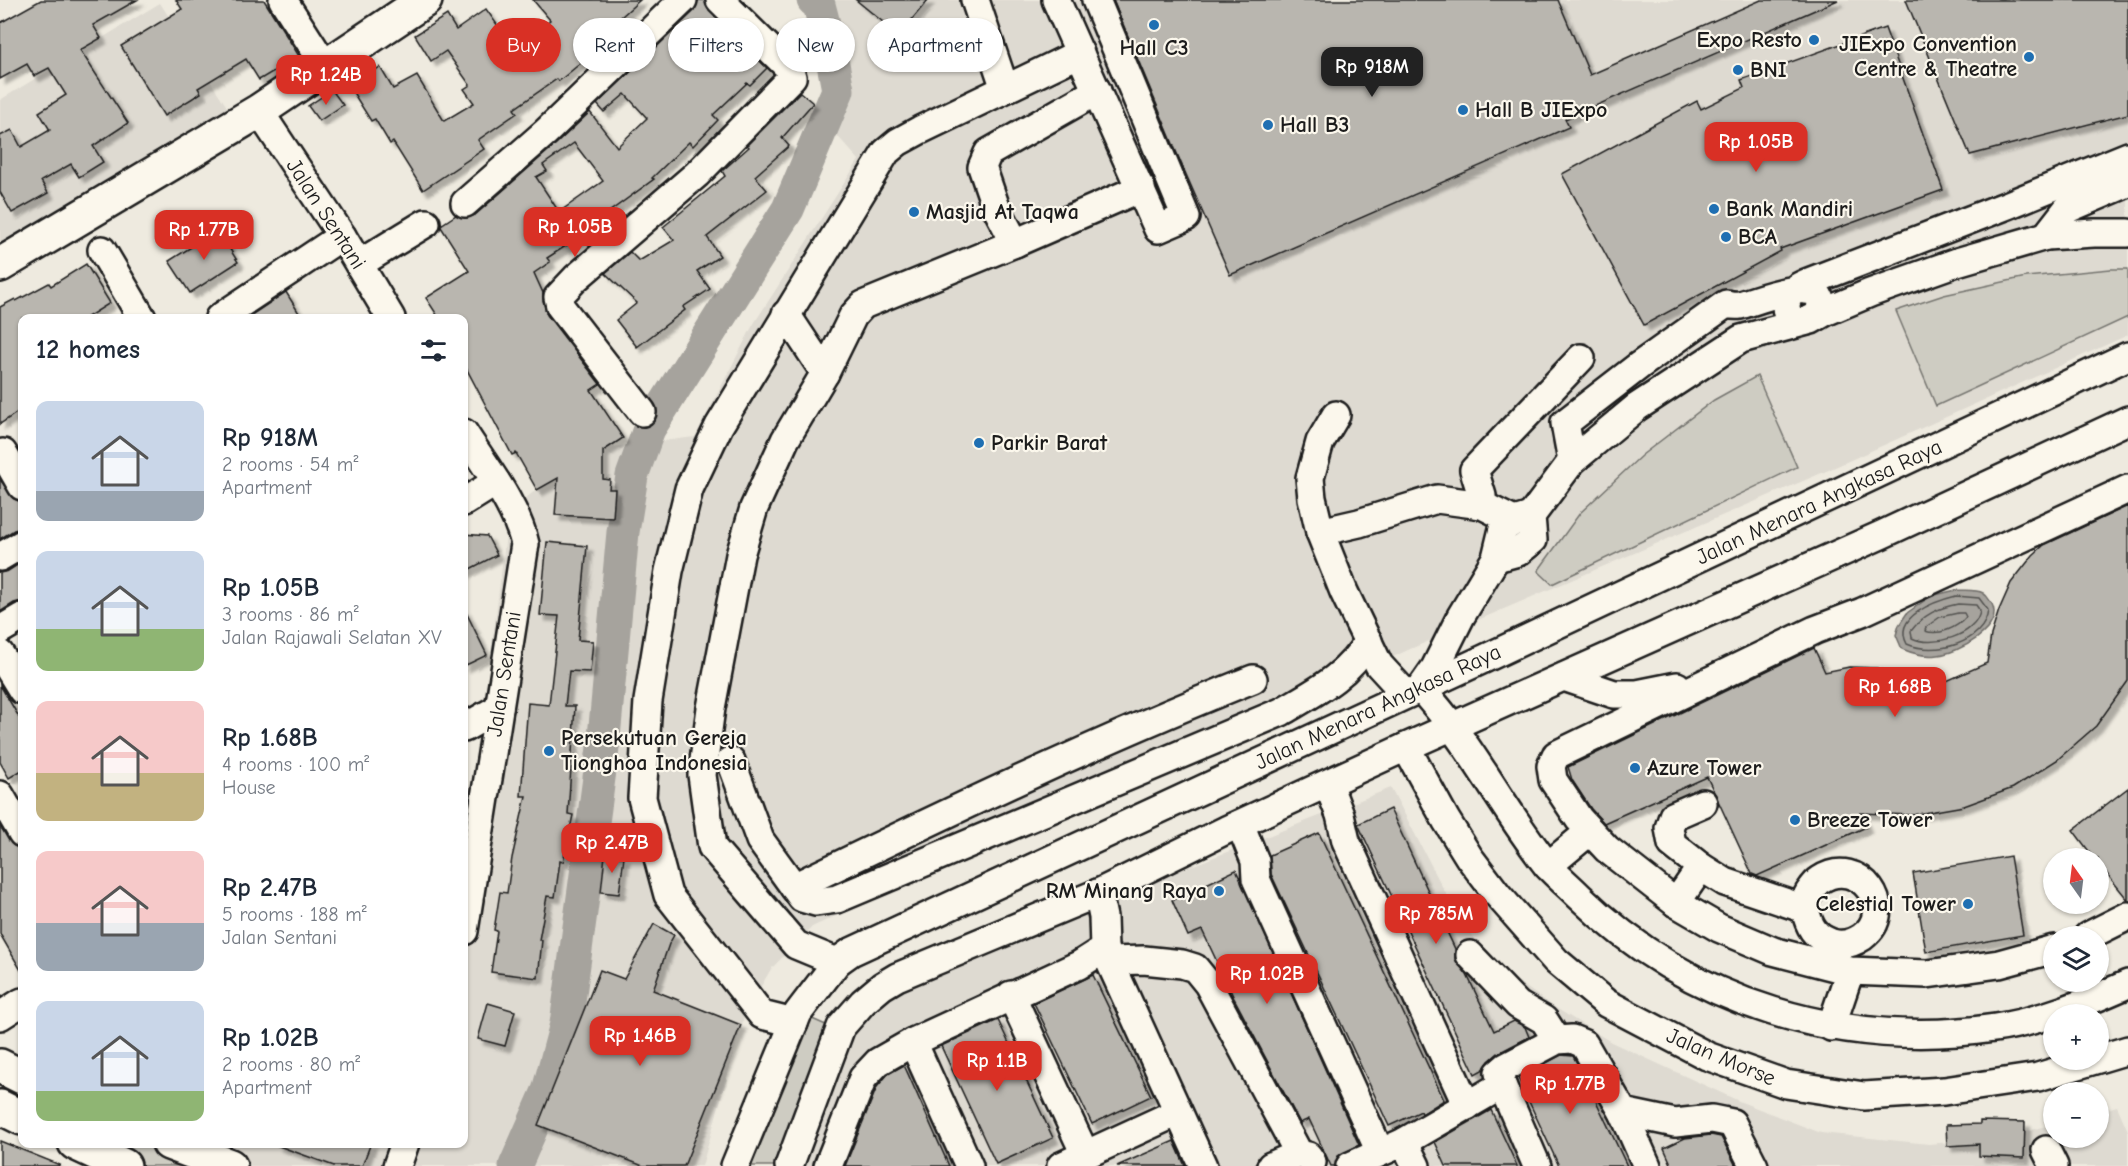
<!DOCTYPE html>
<html lang="en">
<head>
<meta charset="utf-8">
<style>
  body { margin:0; font-family:"Comic Neue",sans-serif; background:#f2f2f3; color:#1f2937; height:100vh; display:flex; flex-direction:column; font-size:22px; white-space:nowrap }
  * { box-sizing:border-box; margin:0 }
  p { font-size:20px; color:#747a83 }
  .icon { flex:none; width:33px; height:33px; fill:none; stroke:currentColor; stroke-width:2; stroke-linecap:round; stroke-linejoin:round }
  .map { position:relative; flex:1; overflow:hidden }
  .side { position:absolute; left:18px; top:314px; width:450px; height:834px; display:flex; flex-direction:column; background:#fff; border-radius:12px; box-shadow:0 2px 4px #0004 }
  .side>* { flex:none }
  .top-card { position:absolute; left:486px; top:18px; width:570px; height:54px; display:flex; gap:12px }
  .needle { width:39px; rotate:346deg }
  .controls { position:absolute; left:2043px; top:848px; display:grid; gap:12px }
  .controls a { display:grid; place-items:center; width:66px; height:66px; border-radius:50%; background:#fff; box-shadow:0 2px 4px #0004; font-size:30px }
  .price { position:absolute; translate:-50% -51px; padding:0 14px; border-radius:12px; background:#d93025; color:#fff; font-size:20px; line-height:39px; filter:drop-shadow(0 2px 3px #0008) }
  .price::after { content:''; position:absolute; left:50%; top:36px; width:18px; height:14px; margin-left:-9px; background:inherit; clip-path:polygon(0 0,100% 0,50% 100%) }
  .price.selected { background:#222; color:#fff }
  ul { padding:0; list-style:none }
  li { display:flex; align-items:center; gap:18px; height:150px; padding:0 18px }
  li span { display:grid; place-items:center; flex:none; width:168px; height:120px; border-radius:12px; color:#555 }
  li>.icon { margin-inline-start:auto }
  span .icon { width:72px; height:72px; fill:#fffc; stroke-width:1 }
  li b { font-size:26px }
  h2 { display:flex; justify-content:space-between; align-items:center; height:72px; padding:0 18px; font-size:26px }
  .tag { padding:0 21px; border-radius:27px; background:#fff; box-shadow:0 2px 4px #0004; font-size:21px; line-height:54px }
  .tag.selected { background:#d93025; color:#fff }
  .map>svg:first-child { display:block }
  .built { fill:#dedad1 }
  .green { fill:#ceccc2; stroke:#75746f; stroke-width:1.5 }
  .water { fill:#a6a39d; stroke:#6f6d69; stroke-width:1.5 }
  .lines { fill:none; stroke-linecap:round; stroke-linejoin:round }
  .shore { stroke:#535250; stroke-width:1.5 }
  .river { stroke:#a6a39d; stroke-width:33 }
  .building { fill:#b9b6af; stroke:#1c1c1c; stroke-width:1.5; fill-rule:evenodd; filter:url(#shadow) }
  .minor-casing { stroke:#1c1c1c; stroke-width:32 }
  .major-casing { stroke:#1c1c1c; stroke-width:38 }
  .minor { stroke:#fbf7ec; stroke-width:27 }
  .major { stroke:#fbf7ec; stroke-width:33 }
  .poi-dot { fill:#1f6fb2; stroke:#fbf7ec; stroke-width:2 }
  .labels { text-anchor:middle; dominant-baseline:central; stroke-width:4.5; stroke-linejoin:round; paint-order:stroke }
  .poi-label { font-size:22px; font-weight:bold; fill:#1c1c1c; stroke:#fbf7ec; text-anchor:start }
  .street-label { font-size:22px; fill:#1c1c1c; stroke:#fbf7ec }
</style>
</head>
<body>
<div class="map">
<svg width="2128" height="1166" viewBox="0 0 2128 1166">
  <defs>
    <filter id="shadow"><feDropShadow dx="5.5" dy="5.5" stdDeviation="1.5" flood-color="#0004"/></filter>
  </defs>
  <rect width="100%" height="100%" fill="#eeeadf"/>
  <filter id="ink" filterUnits="userSpaceOnUse"><feTurbulence type="fractalNoise" baseFrequency=".0167" numOctaves="2"/><feDisplacementMap in="SourceGraphic" scale="12" xChannelSelector="R" yChannelSelector="G"/><feConvolveMatrix kernelMatrix="1 2 1 2 8 2 1 2 1" color-interpolation-filters="sRGB"/></filter>
  <g filter="url(#ink)">
    <!-- built -->
    <g class="built">
      <polygon points="813,0 2128,0 2128,335 1824,472 1408,650 812,927 771,969 745,1014 702,1166 164,1166 167,1143 464,1143 464,848 480,742 509,511 588,450 695,437 753,325 859,160 825,122 838,90 829,43 819,5"/>
      <polygon points="160,3 236,121 0,270 0,100"/>
      <polygon points="1391,788 1457,915 1495,965 1551,1005 1611,1042 1741,1102 1821,1133 1929,1144 2006,1137 2053,1124 2054,1137 2098,1137 2099,1111 2117,1106 2128,1131 2128,1166 789,1166 842,1028 883,986"/>
    </g>
    <!-- green -->
    <g class="green">
      <polygon points="2111,269 2128,269 2128,317 1936,406 1896,311 1944,295 2026,277"/>
      <polygon points="1757,376 1797,467 1552,584 1538,571 1580,513 1642,455 1714,400"/>
      <polygon points="801,1014 837,1030 788,1166 735,1166"/>
      <polygon points="75,1143 169,1143 230,1166 124,1166"/>
    </g>
    <!-- water -->
    <path class="water" d="M1956 590C1964 591 1976 589 1983 593 1988 596 1989 600 1992 604 2004 629 1958 653 1938 655 1925 657 1914 654 1902 649L1896 635 1899 625 1907 613 1931 596Z"/>
    <g class="lines">
      <!-- shore -->
      <g class="shore">
        <path d="M1956 596 1979 598 1988 610C1985 644 1934 656 1907 644 1892 616 1936 601 1956 596Z"/>
        <path d="M1958 604 1976 605 1980 611C1977 636 1931 648 1912 638L1911 631C1924 614 1938 608 1958 604Z"/>
        <path d="M1958 613H1964L1966 617C1957 628 1939 636 1925 631L1926 627 1940 617Z"/>
      </g>
      <!-- river -->
      <polyline class="river" points="515,1166 548,1091 566,1024 603,748 623,532 632,476 649,429 788,209 838,90 829,43 819,5 813,0"/>
    </g>
    <!-- building -->
    <g class="building">
      <polygon points="41,0 137,0 93,25 101,38 80,50 128,123 93,146 103,162 79,177 71,164 41,181 48,193 12,213 0,192 0,136 12,130 21,147 50,130 39,112 66,95 49,68 34,76 27,64 0,79 0,23"/>
      <polygon points="176,0 264,0 299,56 259,80 246,59 198,88 201,93 164,116 121,46 182,9"/>
      <polygon points="533,0 640,0 577,56 582,62 559,81 557,79 514,109 517,113 478,140 484,149 423,190 393,142 390,144 375,119 371,121 349,86 380,67 393,89 417,76 444,121 474,103 464,89 470,85 446,51 431,61 415,35 447,15 456,30 486,9 515,50 550,20"/>
      <path d="M698 0H705L709 11 767 68 750 85 747 83 713 115 718 120 693 146 689 142 652 178 654 179 576 236 578 238 547 258 550 262 534 273 543 293V300L547 315 600 384 591 390 623 438 603 451V479L610 480 609 489H615L613 518 555 515 558 478 537 490 516 453 512 455 464 364V318H439L426 298 469 271 441 227V225L456 215 467 218 475 215 556 144 590 112 617 147 647 118 625 94 604 112 597 104 694 11ZM574 143 603 181 559 212 536 177 547 171 543 165Z"/>
      <polygon points="856,0 928,0 899,35"/>
      <polygon points="1113,0 1558,0 1590,75 1761,0 1838,0 1565,119 1569,127 1230,275 1181,163"/>
      <polygon points="1906,0 2128,0 2128,114 1970,155"/>
      <polygon points="1885,28 1943,190 1780,249 1781,251 1644,325 1562,174 1697,101 1701,109 1744,88 1741,80"/>
      <polygon points="332,90 343,105 319,121 308,106"/>
      <polygon points="800,92 813,103 782,138 789,146 755,176 767,190 707,237 720,256 697,271 710,289 683,307 685,310 637,347 616,320 637,303 605,273 630,252 639,261 674,240 663,227 725,176 722,171 749,147 747,145"/>
      <polygon points="218,230 238,262 190,293 169,261"/>
      <polygon points="86,264 110,303 86,318 22,318 22,409 0,424 0,307 15,299 16,301 49,283 51,286"/>
      <polygon points="286,292 302,318 247,318"/>
      <polygon points="0,479 14,499 22,502 22,528 14,530 0,539"/>
      <polygon points="2128,506 2128,681 2096,726 2057,760 2013,788 1964,806 1912,815 1860,813 1866,827 1757,876 1752,874 1707,777 1604,823 1591,809 1572,780 1568,767 1814,648 1825,672 1849,667 1877,668 1910,678 1931,688 1987,663 1991,635 1999,610 2011,583 2033,555 2044,545"/>
      <polygon points="464,534 487,536 497,555 464,572"/>
      <polygon points="547,542 587,546 578,640 593,641 590,672 569,671 565,706 575,706 568,814 573,815 563,862 560,861 555,897 547,896 539,940 542,940 538,978 491,972 497,931 494,930 500,892 507,893 512,858 526,796 521,796 528,703 549,705 559,616 540,615"/>
      <polygon points="22,562 22,601 14,603 0,612 0,573 8,571"/>
      <polygon points="464,608 487,655 464,666"/>
      <polygon points="0,685 22,722 22,770 9,778 0,762"/>
      <polygon points="2128,788 2128,900 2098,863 2098,858 2094,858 2073,830"/>
      <polygon points="1390,809 1455,949 1455,959 1467,975 1494,1031 1514,1021 1525,1027 1529,1037 1498,1053 1489,1061 1484,1069 1475,1074 1358,824"/>
      <polygon points="0,826 14,846 22,849 22,972 0,934"/>
      <polygon points="1319,833 1444,1100 1422,1114 1421,1111 1389,1126 1271,874 1270,855"/>
      <polygon points="605,855 624,857 619,894 601,892"/>
      <polygon points="2010,856 2023,935 1926,952 1913,873"/>
      <polygon points="1236,870 1359,1145 1338,1156 1335,1166 1331,1166 1309,1119 1300,1123 1234,998 1202,930 1188,936 1172,900"/>
      <polygon points="654,924 674,935 669,944 653,990 741,1025 684,1166 643,1166 538,1125 600,970 624,979"/>
      <polygon points="1093,975 1151,1096 1092,1124 1034,1003"/>
      <polygon points="488,1003 515,1011 505,1046 478,1039"/>
      <polygon points="998,1020 1053,1138 996,1164 941,1046"/>
      <polygon points="1561,1055 1573,1056 1585,1078 1627,1166 1559,1166 1518,1078"/>
      <polygon points="904,1065 949,1166 845,1166 877,1087 888,1074"/>
      <polygon points="1491,1110 1517,1166 1446,1166 1435,1142"/>
      <polygon points="1980,1121 2025,1122 2024,1158 1979,1156 1979,1144 1947,1146 1946,1125 1980,1124"/>
      <polygon points="1711,1135 1721,1137 1736,1166 1672,1166 1664,1148 1685,1138"/>
      <polygon points="0,1141 60,1165 59,1166 0,1166"/>
      <polygon points="1174,1141 1185,1166 1117,1166"/>
      <polygon points="277,1143 371,1143 362,1166 334,1166 276,1145"/>
    </g>
    <g class="lines">
      <!-- minor casing -->
      <g class="minor-casing">
        <g id="minor">
          <polyline points="283,0 326,67"/>
          <polyline points="975,0 1005,89"/>
          <polyline points="1056,0 1158,229 1186,217 1096,0"/>
          <polyline points="259,111 342,236 391,318"/>
          <polyline points="465,203 546,132 683,0"/>
          <polyline points="2046,236 2067,209 2128,183"/>
          <polyline points="1015,243 1141,188"/>
          <polyline points="102,250 142,318"/>
          <polyline points="359,264 426,223"/>
          <polyline points="786,314 825,373"/>
          <polyline points="219,318 342,236"/>
          <polyline points="642,412 560,306 558,297 576,278 697,174 792,77 789,68 720,0"/>
          <polyline points="1336,415 1320,442 1310,478 1312,498 1320,532 1344,592 1379,665 1403,691 1402,696"/>
          <path d="M464 433C485 466 516 505 525 544L464 931"/>
          <polyline points="3,453 22,486"/>
          <path d="M1572 461 1565 423 1640 365 1726 304C1731 305 1735 306 1740 305 1757 301 1833 268 1819 314 1793 335 1775 307 1794 290 1797 287 1802 285 1806 283L2008 205 2128 156"/>
          <polyline points="464,502 496,482"/>
          <polyline points="1482,505 1482,496 1474,470 1581,358"/>
          <path d="M1531 516 1514 521 1503 529 1496 558 1461 616 1435 668 1421 688C1431 701 1443 713 1452 727 1485 771 1512 821 1547 865 1557 876 1569 886 1579 896 1690 1004 1843 1050 1995 1028 2042 1021 2085 1003 2128 984"/>
          <polyline points="1320,532 1359,523 1437,499 1482,505 1514,521"/>
          <polyline points="0,557 22,544"/>
          <polyline points="1496,558 1518,552 1533,540 1531,516 1572,461 1637,407 1741,339 1811,320 1825,312 1870,293 1957,262 2046,236 2094,233 2128,233"/>
          <polyline points="0,630 22,617"/>
          <polyline points="0,654 22,690"/>
          <polyline points="1564,677 1614,694 1637,694 1677,686"/>
          <polyline points="464,728 499,708"/>
          <polyline points="1406,747 1446,820 1469,857 1497,894 1556,961 1606,1003 1707,1056 1786,1084 1864,1096 1944,1091 2038,1077 2128,1050"/>
          <path d="M731 761 760 840 802 898 816 902 837 899 1281 712C1315 692 1347 677 1368 641"/>
          <polyline points="1328,784 1340,815 1346,841 1467,1106"/>
          <polyline points="0,795 22,833"/>
          <polyline points="1240,824 1255,861 1256,879 1380,1152"/>
          <polyline points="1548,866 1590,831"/>
          <path d="M1701 867 1725 882 1805 909C1809 926 1814 937 1832 943 1842 946 1853 943 1862 937 1899 910 1859 854 1820 880 1815 883 1811 890 1808 894"/>
          <path d="M794 887C945 814 1097 741 1253 679"/>
          <polyline points="1098,893 1103,917 1104,949"/>
          <polyline points="1676,903 1701,867 1672,844 1669,828 1673,816 1703,803"/>
          <polyline points="2088,936 2128,916"/>
          <polyline points="2054,949 1999,964 1927,974 1850,971 1773,951 1719,928 1676,903 1607,849 1579,819 1553,780 1551,766 1556,755 1815,630 1862,612 2128,489"/>
          <polyline points="1470,955 1518,1005 1544,1020 1557,1040"/>
          <polyline points="1110,961 1144,960 1182,964 1195,968 1208,984 1299,1154"/>
          <polyline points="837,962 796,945 712,847 702,775 711,708 740,555 754,508 785,440 825,373 853,316 863,305 1015,243 995,205 982,167 988,153 1097,91"/>
          <polyline points="1011,995 1085,1154"/>
          <polyline points="0,1016 22,1002"/>
          <polyline points="794,1023 762,1015 668,895 642,798 648,701 669,571 689,489 719,426 886,152 898,142 920,130 1080,53"/>
          <polyline points="1831,1027 1850,971"/>
          <polyline points="913,1042 969,1166"/>
          <polyline points="1623,1112 1675,1123 1712,1119 1732,1123 1754,1166"/>
          <polyline points="1404,1142 1416,1166"/>
          <polyline points="2046,1150 2054,1166"/>
          <polyline points="397,1166 405,1143"/>
          <polyline points="735,1166 798,1013 837,962 851,952 1486,658 2128,356"/>
          <polyline points="789,1166 841,1027 863,1002 882,986 897,977 1098,893 1226,830 1406,747 1881,535 2128,420"/>
          <polyline points="828,1166 863,1078 878,1062 913,1042 1079,965 1104,949 1203,1166"/>
          <polyline points="1061,1166 1178,1112"/>
          <polyline points="1271,1166 1299,1154 1308,1156 1312,1162"/>
          <polyline points="1350,1166 1404,1142 1502,1085"/>
          <polyline points="1537,1166 1502,1085 1499,1073 1506,1067 1557,1040 1572,1039 1584,1044 1623,1112 1647,1166"/>
        </g>
      </g>
      <!-- major casing -->
      <g class="major-casing">
        <g id="major">
          <polyline points="0,265 259,111 425,0"/>
          <polyline points="0,1066 22,1077"/>
          <polyline points="0,1107 22,1118"/>
          <polyline points="75,1143 124,1166"/>
          <polyline points="169,1143 230,1166"/>
        </g>
      </g>
      <!-- minor -->
      <use href="#minor" class="minor"/>
      <!-- major -->
      <use href="#major" class="major"/>
    </g>
  </g>
  <!-- markers -->
  <g class="poi-dot">
    <circle cx="1154" cy="25" r="6"/>
    <circle cx="1814" cy="40" r="6"/>
    <circle cx="2029" cy="57" r="6"/>
    <circle cx="1738" cy="70" r="6"/>
    <circle cx="1463" cy="110" r="6"/>
    <circle cx="1268" cy="125" r="6"/>
    <circle cx="1714" cy="209" r="6"/>
    <circle cx="914" cy="212" r="6"/>
    <circle cx="1726" cy="237" r="6"/>
    <circle cx="979" cy="443" r="6"/>
    <circle cx="549" cy="751" r="6"/>
    <circle cx="1635" cy="768" r="6"/>
    <circle cx="1795" cy="820" r="6"/>
    <circle cx="1219" cy="891" r="6"/>
    <circle cx="1968" cy="904" r="6"/>
  </g>
  <g class="labels">
    <!-- poi labels -->
    <g class="poi-label">
      <text x="1802" y="40" text-anchor="end">Expo Resto</text>
      <text x="2017" y="44" text-anchor="end">JIExpo Convention<tspan x="2017" dy="25">Centre &amp; Theatre</tspan></text>
      <text x="1154" y="48" text-anchor="middle">Hall C3</text>
      <text x="1750" y="70">BNI</text>
      <text x="1475" y="110">Hall B JIExpo</text>
      <text x="1280" y="125">Hall B3</text>
      <text x="1726" y="209">Bank Mandiri</text>
      <text x="926" y="212">Masjid At Taqwa</text>
      <text x="1738" y="237">BCA</text>
      <text x="991" y="443">Parkir Barat</text>
      <text x="561" y="738">Persekutuan Gereja<tspan x="561" dy="25">Tionghoa Indonesia</tspan></text>
      <text x="1647" y="768">Azure Tower</text>
      <text x="1807" y="820">Breeze Tower</text>
      <text x="1207" y="891" text-anchor="end">RM Minang Raya</text>
      <text x="1956" y="904" text-anchor="end">Celestial Tower</text>
    </g>
    <!-- street labels -->
    <g class="street-label">
      <text transform="translate(326 214) rotate(57)">Jalan Sentani</text>
      <text transform="translate(1819 502) rotate(-25)">Jalan Menara Angkasa Raya</text>
      <text transform="translate(504 674) rotate(-81)">Jalan Sentani</text>
      <text transform="translate(1378 707) rotate(-25)">Jalan Menara Angkasa Raya</text>
      <text transform="translate(1721 1057) rotate(23)">Jalan Morse</text>
    </g>
  </g>
</svg>
<div class="controls">
<a><svg class="needle" viewBox="-14 -14 28 28"><path d="M0-13l5 13h-10z" fill="#e53935"/><path d="M0 13l5-13h-10z" fill="#747a83"/></svg></a>
<a><svg class="icon" aria-label="layers" viewBox="0 0 24 24"><path d="M12 4l9 5-9 5-9-5zM3 14l9 5 9-5"/></svg></a>
<a>+</a>
<a>−</a>
</div>
<b class="price selected" style="left:1372px;top:98px">Rp 918M</b>
<b class="price" style="left:326px;top:106px">Rp 1.24B</b>
<b class="price" style="left:1756px;top:173px">Rp 1.05B</b>
<b class="price" style="left:575px;top:258px">Rp 1.05B</b>
<b class="price" style="left:204px;top:261px">Rp 1.77B</b>
<b class="price" style="left:1895px;top:718px">Rp 1.68B</b>
<b class="price" style="left:612px;top:874px">Rp 2.47B</b>
<b class="price" style="left:1436px;top:945px">Rp 785M</b>
<b class="price" style="left:1267px;top:1005px">Rp 1.02B</b>
<b class="price" style="left:640px;top:1067px">Rp 1.46B</b>
<b class="price" style="left:997px;top:1092px">Rp 1.1B</b>
<b class="price" style="left:1570px;top:1115px">Rp 1.77B</b>
<div class="top-card">
<a class="tag selected">Buy</a>
<a class="tag">Rent</a>
<a class="tag">Filters</a>
<a class="tag">New</a>
<a class="tag">Apartment</a>
</div>
<section class="side">
<h2>12 homes<svg class="icon" aria-label="filters" viewBox="0 0 24 24"><path d="M4 7h16M4 17h16"/><circle cx="9" cy="7" r="2"/><circle cx="15" cy="17" r="2"/></svg></h2>
<ul>
<li><span style="background:linear-gradient(#c9d6e8 75%,#9aa5b1 0)"><svg class="icon" aria-label="home" viewBox="0 0 24 24"><path d="M3 11l9-7 9 7M6 9v11h12V9"/></svg></span><div><b>Rp 918M</b><p>2 rooms · 54 m²</p><p>Apartment</p></div></li>
<li><span style="background:linear-gradient(#c9d6e8 65%,#8fb573 0)"><svg class="icon" aria-label="home" viewBox="0 0 24 24"><path d="M3 11l9-7 9 7M6 9v11h12V9"/></svg></span><div><b>Rp 1.05B</b><p>3 rooms · 86 m²</p><p>Jalan Rajawali Selatan XV</p></div></li>
<li><span style="background:linear-gradient(#f6c9c9 60%,#c2b280 0)"><svg class="icon" aria-label="home" viewBox="0 0 24 24"><path d="M3 11l9-7 9 7M6 9v11h12V9"/></svg></span><div><b>Rp 1.68B</b><p>4 rooms · 100 m²</p><p>House</p></div></li>
<li><span style="background:linear-gradient(#f6c9c9 60%,#9aa5b1 0)"><svg class="icon" aria-label="home" viewBox="0 0 24 24"><path d="M3 11l9-7 9 7M6 9v11h12V9"/></svg></span><div><b>Rp 2.47B</b><p>5 rooms · 188 m²</p><p>Jalan Sentani</p></div></li>
<li><span style="background:linear-gradient(#c9d6e8 75%,#8fb573 0)"><svg class="icon" aria-label="home" viewBox="0 0 24 24"><path d="M3 11l9-7 9 7M6 9v11h12V9"/></svg></span><div><b>Rp 1.02B</b><p>2 rooms · 80 m²</p><p>Apartment</p></div></li>
</ul>
</section>
</div>
</body>
</html>
